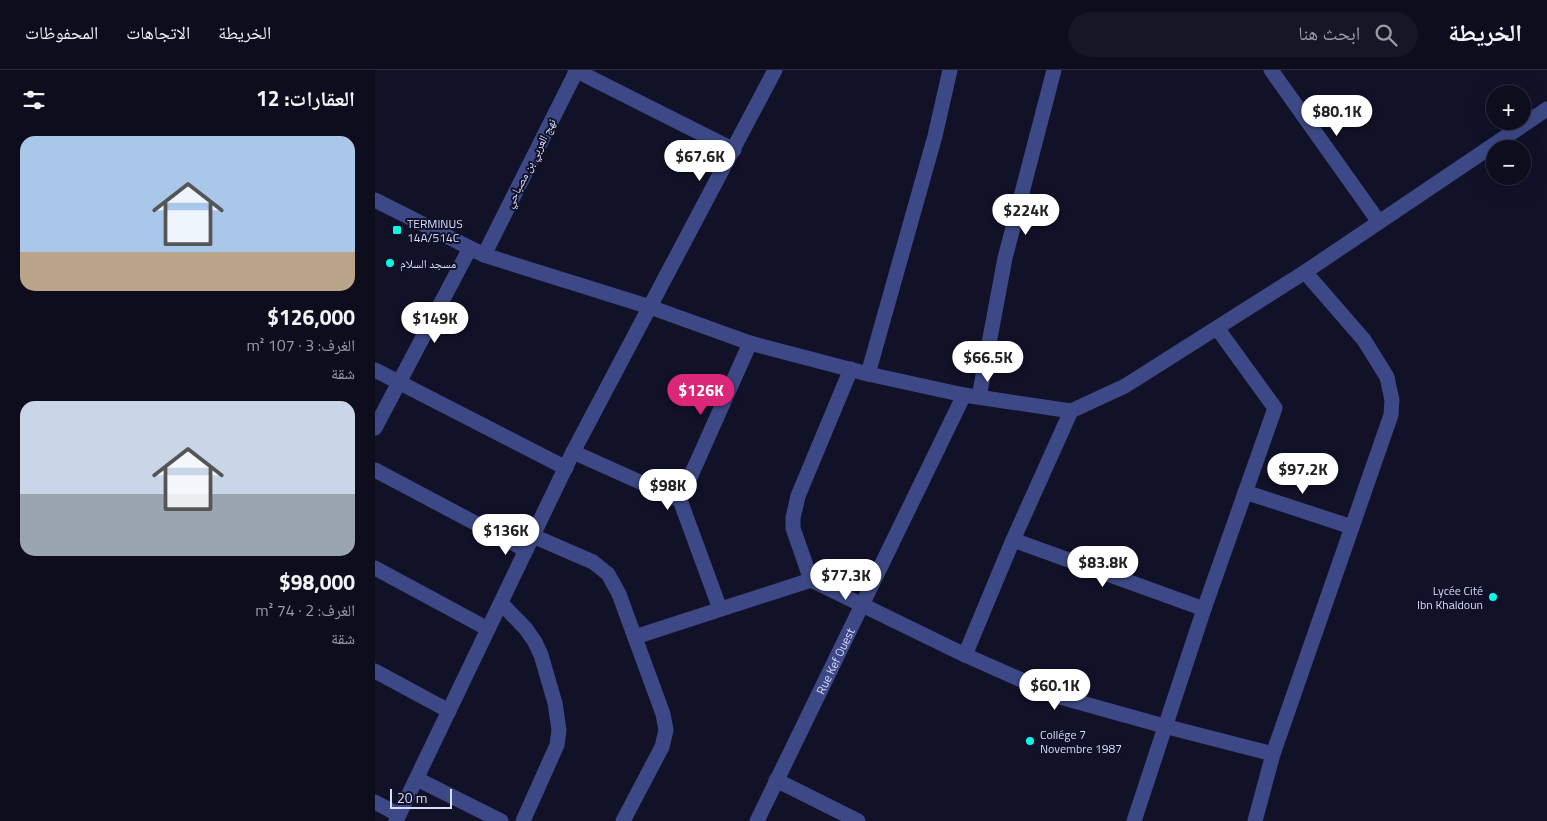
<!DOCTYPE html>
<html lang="ar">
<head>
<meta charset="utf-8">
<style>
  body { margin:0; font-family:"Titillium Web","Noto Naskh Arabic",sans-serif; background:#161627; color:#f1f3f6; direction:rtl; height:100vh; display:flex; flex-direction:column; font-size:19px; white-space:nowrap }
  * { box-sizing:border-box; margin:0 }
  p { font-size:16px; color:#9a9ca4 }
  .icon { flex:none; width:28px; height:28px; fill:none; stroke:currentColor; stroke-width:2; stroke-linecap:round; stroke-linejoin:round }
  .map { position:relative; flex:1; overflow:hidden; direction:ltr }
  .panel { display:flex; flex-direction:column; background:#0d0d1e; width:375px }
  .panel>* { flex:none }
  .fabs { position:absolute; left:1111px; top:15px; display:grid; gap:10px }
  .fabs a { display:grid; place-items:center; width:45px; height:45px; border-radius:50%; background:#0d0d1e; box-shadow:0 5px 20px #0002,0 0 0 1px #2d2d3c; font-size:25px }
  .scale { position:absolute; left:15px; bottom:12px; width:62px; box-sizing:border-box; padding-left:5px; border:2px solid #d9dcfe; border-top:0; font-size:14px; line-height:18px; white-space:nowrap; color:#d9dcfe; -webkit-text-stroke:4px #111128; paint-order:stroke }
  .price { position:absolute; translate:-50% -42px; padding:0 11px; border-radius:18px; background:#fff; color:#222; font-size:16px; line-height:32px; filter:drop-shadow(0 1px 2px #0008) }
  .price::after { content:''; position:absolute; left:50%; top:30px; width:15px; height:11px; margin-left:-8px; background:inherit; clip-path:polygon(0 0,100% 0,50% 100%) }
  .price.current { background:#db2777; color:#fff }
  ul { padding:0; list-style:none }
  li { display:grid; align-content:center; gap:10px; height:265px; padding:0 20px }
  li span { display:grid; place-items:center; height:155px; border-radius:15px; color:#555 }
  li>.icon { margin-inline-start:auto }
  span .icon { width:90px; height:90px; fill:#fffc; stroke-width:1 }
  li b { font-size:21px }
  h2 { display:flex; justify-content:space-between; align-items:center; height:60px; padding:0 20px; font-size:21px }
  header { display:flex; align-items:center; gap:30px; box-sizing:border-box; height:70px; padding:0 25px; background:#0d0d1e; border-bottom:1px solid #2d2d3c }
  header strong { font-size:24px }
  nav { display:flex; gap:28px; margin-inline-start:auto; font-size:18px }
  .search { width:350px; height:45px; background:#161627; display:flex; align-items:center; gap:12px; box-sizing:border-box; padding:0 18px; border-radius:28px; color:#9a9ca4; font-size:19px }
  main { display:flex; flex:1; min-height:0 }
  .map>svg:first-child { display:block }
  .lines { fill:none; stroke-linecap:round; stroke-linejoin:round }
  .minor { stroke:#3d4986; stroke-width:15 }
  .poi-dot { fill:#09fae2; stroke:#111128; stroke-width:2 }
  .labels { text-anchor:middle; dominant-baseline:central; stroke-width:4; stroke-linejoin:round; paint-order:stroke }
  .street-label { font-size:12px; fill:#d9dcfe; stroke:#111128 }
  .poi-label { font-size:12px; fill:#d9dcfe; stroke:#111128; text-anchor:start }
</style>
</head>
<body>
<header>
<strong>الخريطة</strong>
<div class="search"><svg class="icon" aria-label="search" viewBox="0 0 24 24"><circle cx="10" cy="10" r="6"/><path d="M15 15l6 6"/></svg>ابحث هنا</div>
<nav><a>الخريطة</a><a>الاتجاهات</a><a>المحفوظات</a></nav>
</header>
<main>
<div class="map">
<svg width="1172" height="751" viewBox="0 0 1172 751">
  <rect width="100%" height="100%" fill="#111128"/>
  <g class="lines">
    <!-- minor -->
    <g class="minor">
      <polyline points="200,0 359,80"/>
      <polyline points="896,0 1004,152"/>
      <polyline points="0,130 109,185 275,237 375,273 493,304 589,325 696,341 750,316 930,202 1172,39"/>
      <polyline points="109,185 202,0"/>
      <polyline points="0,300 191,398"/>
      <polyline points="493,304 560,66 575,0"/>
      <polyline points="604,327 630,188 679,0"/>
      <polyline points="0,358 95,178"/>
      <polyline points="198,382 305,430 345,539"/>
      <polyline points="0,400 151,480"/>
      <polyline points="870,422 977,457"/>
      <polyline points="305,430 375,273"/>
      <polyline points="158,466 218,492 233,504 244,524 288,644 291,660 287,677 248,751"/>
      <polyline points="638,470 829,539"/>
      <polyline points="0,498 113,559"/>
      <polyline points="436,510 418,458 418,448 423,426 476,299"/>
      <polyline points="126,533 151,559 160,572 166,585 180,633 184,660 182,675 148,751"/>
      <polyline points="260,567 436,510 590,585 685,627 789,656 898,684"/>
      <polyline points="590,585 638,470 696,341"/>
      <polyline points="0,601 74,641"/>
      <polyline points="42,709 126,751"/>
      <polyline points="401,710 483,751"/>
      <polyline points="0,732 24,745"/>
      <polyline points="21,751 198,382 400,0"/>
      <path id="s1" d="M382 751 589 325"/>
      <polyline points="759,751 829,539 900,338 842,258"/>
      <polyline points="880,751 898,684 1016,345 1017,330 1012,307 989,270 930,202"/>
    </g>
  </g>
  <!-- markers -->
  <g class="poi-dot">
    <rect x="17" y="155" width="10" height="10" rx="2.5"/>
    <circle cx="15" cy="193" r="5"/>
    <circle cx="1118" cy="527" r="5"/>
    <circle cx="655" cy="671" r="5"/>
  </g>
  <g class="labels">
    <!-- street labels -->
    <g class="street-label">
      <text transform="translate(155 93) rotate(-63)">نهج العربي بن مصباحي</text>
      <text stroke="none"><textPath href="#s1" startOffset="178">Rue Kef Ouest</textPath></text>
    </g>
    <!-- poi labels -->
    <g class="poi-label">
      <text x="32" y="153">TERMINUS<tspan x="32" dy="14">14A/514C</tspan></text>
      <text x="25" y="193">مسجد السلام</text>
      <text x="1108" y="520" text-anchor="end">Lycée Cité<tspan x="1108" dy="14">Ibn Khaldoun</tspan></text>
      <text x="665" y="664">Collége 7<tspan x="665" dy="14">Novembre 1987</tspan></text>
    </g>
  </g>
</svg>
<div class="fabs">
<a>+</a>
<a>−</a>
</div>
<div class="scale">20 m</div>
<b class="price" style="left:962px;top:67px">$80.1K</b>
<b class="price" style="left:325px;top:112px">$67.6K</b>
<b class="price" style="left:651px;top:166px">$224K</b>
<b class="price" style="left:60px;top:274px">$149K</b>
<b class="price" style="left:613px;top:313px">$66.5K</b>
<b class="price current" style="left:326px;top:346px">$126K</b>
<b class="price" style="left:928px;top:425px">$97.2K</b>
<b class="price" style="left:293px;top:441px">$98K</b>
<b class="price" style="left:131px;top:486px">$136K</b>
<b class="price" style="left:728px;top:518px">$83.8K</b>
<b class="price" style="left:471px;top:531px">$77.3K</b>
<b class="price" style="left:680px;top:641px">$60.1K</b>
</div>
<section class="panel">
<h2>العقارات: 12<svg class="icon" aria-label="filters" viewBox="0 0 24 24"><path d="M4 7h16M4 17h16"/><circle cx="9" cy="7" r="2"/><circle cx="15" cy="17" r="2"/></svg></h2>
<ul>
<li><span style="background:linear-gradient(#a9c7e8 75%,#b9a48a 0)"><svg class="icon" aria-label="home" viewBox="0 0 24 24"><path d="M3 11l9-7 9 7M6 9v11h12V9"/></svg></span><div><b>$126,000</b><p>الغرف: 3 · 107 m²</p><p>شقة</p></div></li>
<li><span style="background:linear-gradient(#c9d6e8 60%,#9aa5b1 0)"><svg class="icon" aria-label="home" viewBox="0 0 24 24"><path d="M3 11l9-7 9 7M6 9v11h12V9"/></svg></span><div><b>$98,000</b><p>الغرف: 2 · 74 m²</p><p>شقة</p></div></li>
</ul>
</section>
</main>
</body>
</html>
